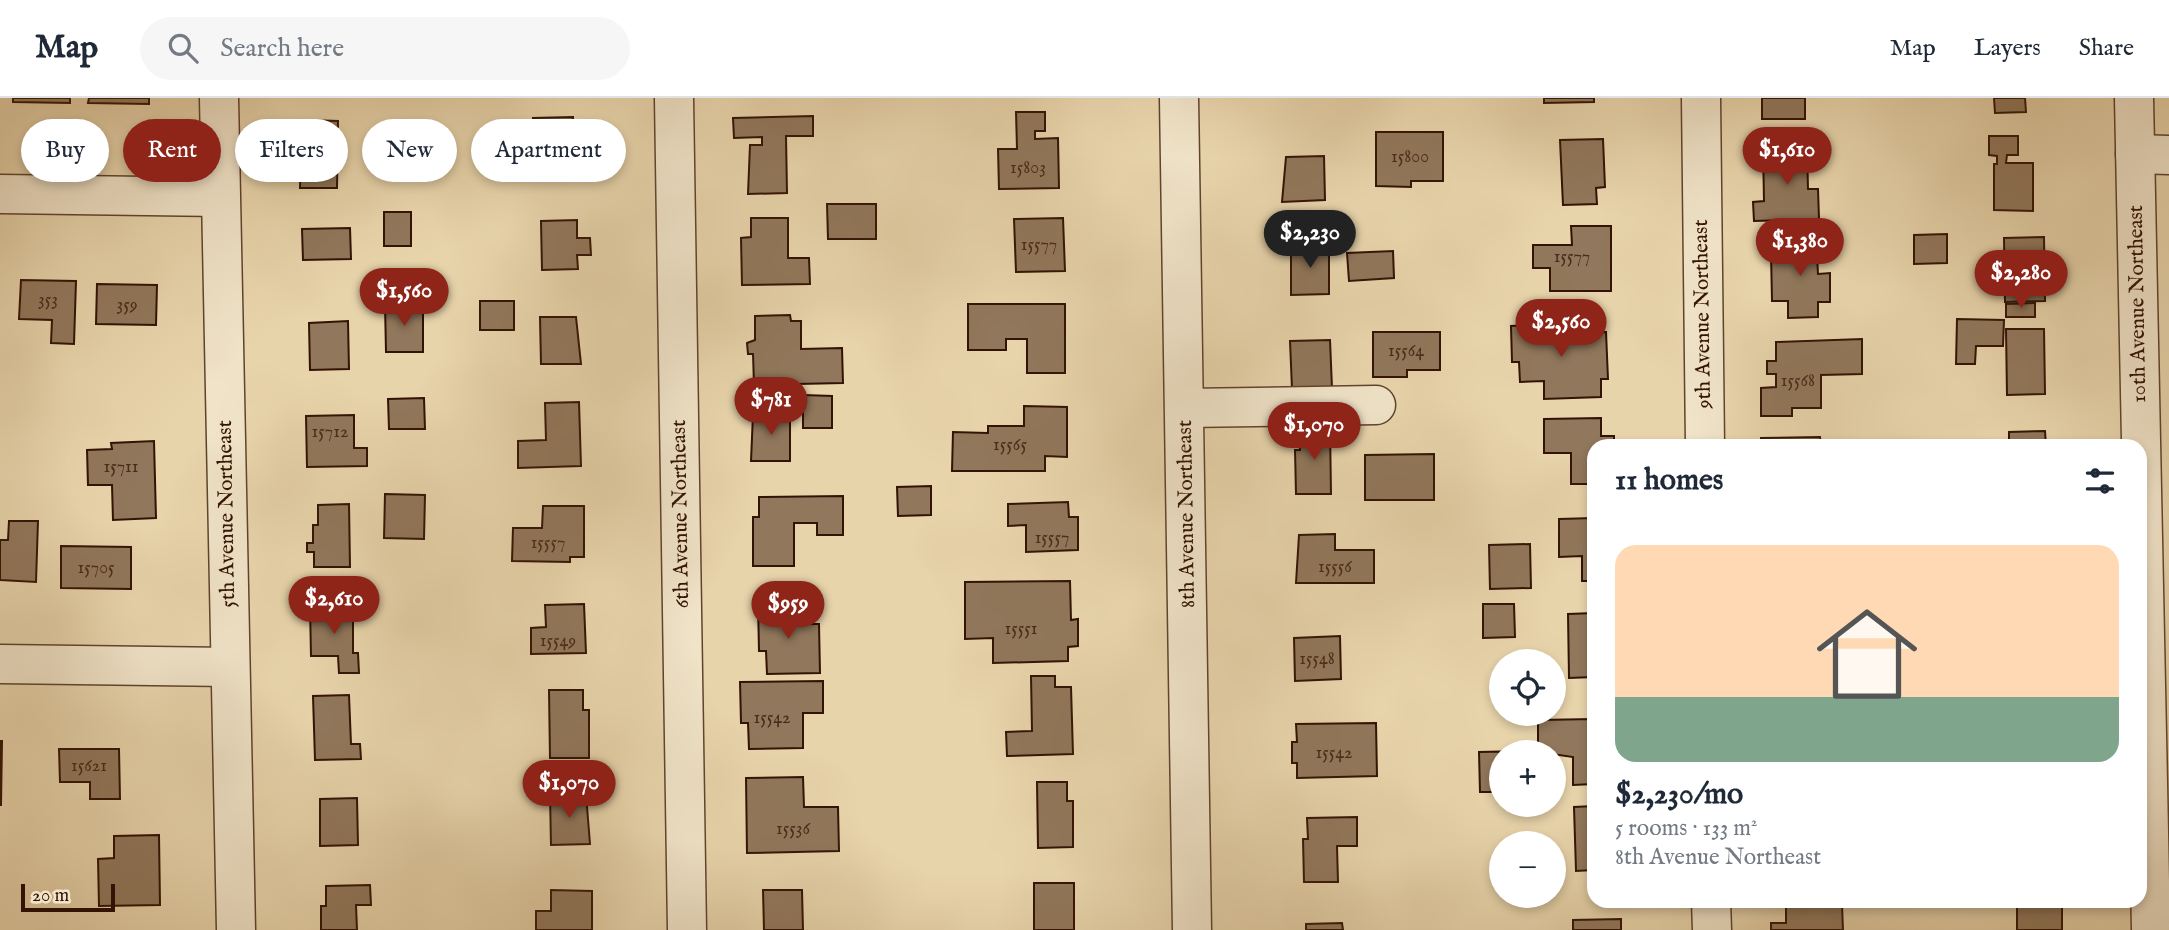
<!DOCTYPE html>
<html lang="en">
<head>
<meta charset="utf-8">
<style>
  body { margin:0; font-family:"IM FELL English",serif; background:#f6f6f7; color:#1f2937; height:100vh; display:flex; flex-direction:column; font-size:26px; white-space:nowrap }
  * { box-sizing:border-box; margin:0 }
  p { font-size:23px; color:#747a83 }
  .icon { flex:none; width:38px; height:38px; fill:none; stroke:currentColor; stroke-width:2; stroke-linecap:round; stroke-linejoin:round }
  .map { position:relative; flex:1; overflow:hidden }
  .panel { position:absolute; left:1587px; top:341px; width:560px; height:469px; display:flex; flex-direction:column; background:#fff; border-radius:21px; box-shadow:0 4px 10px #0003 }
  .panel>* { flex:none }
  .top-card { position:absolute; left:21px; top:21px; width:665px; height:63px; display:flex; gap:14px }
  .tools { position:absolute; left:1489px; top:551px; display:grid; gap:14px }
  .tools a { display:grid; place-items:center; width:77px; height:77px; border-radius:50%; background:#fff; box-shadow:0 4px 10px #0003; font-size:35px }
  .scale { position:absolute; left:21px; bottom:18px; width:94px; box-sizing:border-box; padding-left:7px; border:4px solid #331304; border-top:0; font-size:19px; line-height:24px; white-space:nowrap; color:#331304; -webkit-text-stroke:5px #f0e3c8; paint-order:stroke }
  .price { position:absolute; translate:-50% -60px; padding:0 16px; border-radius:24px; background:#8f2418; color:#fff; font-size:23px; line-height:46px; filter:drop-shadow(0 2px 4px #0008) }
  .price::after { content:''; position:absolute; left:50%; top:42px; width:21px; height:16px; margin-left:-10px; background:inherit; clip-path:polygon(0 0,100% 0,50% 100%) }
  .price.on { background:#222; color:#fff }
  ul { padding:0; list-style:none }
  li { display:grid; align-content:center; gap:14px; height:371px; padding:0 28px }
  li+li { border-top:2px solid #e0e1e3 }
  li span { display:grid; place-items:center; height:217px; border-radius:21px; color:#555 }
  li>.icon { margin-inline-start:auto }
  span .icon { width:126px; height:126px; fill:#fffc; stroke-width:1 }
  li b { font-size:30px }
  h2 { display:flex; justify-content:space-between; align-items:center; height:84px; padding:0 28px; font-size:30px }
  .tag { padding:0 24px; border-radius:32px; background:#fff; box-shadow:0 4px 10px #0003; font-size:24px; line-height:63px }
  .tag.on { background:#8f2418; color:#fff }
  header { display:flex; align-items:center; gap:42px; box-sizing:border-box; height:98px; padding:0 35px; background:#fff; border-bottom:2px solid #e0e1e3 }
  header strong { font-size:33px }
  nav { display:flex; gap:38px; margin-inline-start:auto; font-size:24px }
  .search { width:490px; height:63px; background:#f6f6f7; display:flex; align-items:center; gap:18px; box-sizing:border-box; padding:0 24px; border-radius:38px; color:#747a83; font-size:26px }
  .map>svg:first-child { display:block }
  .building { fill:#91775b; stroke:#331304; stroke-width:2 }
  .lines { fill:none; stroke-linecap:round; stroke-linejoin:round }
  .minor-casing { stroke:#60432e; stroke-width:41 }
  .minor { stroke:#f0e3c8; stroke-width:38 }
  .labels { text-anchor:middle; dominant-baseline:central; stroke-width:6; stroke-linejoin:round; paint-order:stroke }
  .number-label { font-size:18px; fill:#4a2c1a }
  .street-label { font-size:21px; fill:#331304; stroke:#f0e3c8 }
</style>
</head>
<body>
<header>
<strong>Map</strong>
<div class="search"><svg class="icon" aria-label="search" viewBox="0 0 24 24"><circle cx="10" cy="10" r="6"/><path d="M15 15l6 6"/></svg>Search here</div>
<nav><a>Map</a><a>Layers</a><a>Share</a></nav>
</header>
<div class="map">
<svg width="2169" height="832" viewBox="0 0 2169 832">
  <rect width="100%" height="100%" fill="#e8d4ab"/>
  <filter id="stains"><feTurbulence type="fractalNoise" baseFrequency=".00286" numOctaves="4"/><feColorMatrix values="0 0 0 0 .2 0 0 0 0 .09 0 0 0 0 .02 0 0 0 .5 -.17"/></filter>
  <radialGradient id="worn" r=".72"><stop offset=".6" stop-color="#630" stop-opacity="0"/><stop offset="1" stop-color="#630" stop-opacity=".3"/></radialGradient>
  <!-- building -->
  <g class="building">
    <polygon points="13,0 70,0 70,5 13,4"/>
    <polygon points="89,0 149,0 149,6 88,5"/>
    <polygon points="1544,0 1594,0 1594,4 1544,5"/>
    <rect x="1762" y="0" width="43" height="21"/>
    <polygon points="1994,0 2025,0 2026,14 1995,15"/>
    <polygon points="1016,14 1045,14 1045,33 1035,33 1035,41 1058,40 1059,90 999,91 998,51 1017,51"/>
    <polygon points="813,18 813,38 786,38 787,95 748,96 750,47 762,47 762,39 734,40 733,20"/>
    <polygon points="573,19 574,80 513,82 512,39 533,39 533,20"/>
    <polygon points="307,22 338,23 337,90 300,90 301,39 306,40"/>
    <polygon points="1376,34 1443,34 1443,83 1411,83 1411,89 1376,88"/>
    <polygon points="1989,38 2018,38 2018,57 2007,57 2006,65 2033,65 2033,113 1994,112 1994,66 1997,66 1997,58 1989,57"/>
    <polygon points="1603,41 1605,89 1596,90 1597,106 1563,107 1560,42"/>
    <polygon points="1807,49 1808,91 1818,91 1819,121 1754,123 1753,104 1764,103 1763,50"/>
    <polygon points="1324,58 1325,102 1282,104 1286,59"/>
    <polygon points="827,106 876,106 876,141 828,141"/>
    <rect x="384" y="114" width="27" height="34"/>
    <polygon points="751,120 788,120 788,160 809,160 810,186 742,187 741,140 751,139"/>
    <polygon points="1063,120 1065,173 1016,174 1014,121"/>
    <polygon points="577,122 577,140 590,140 591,157 577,157 578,171 542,172 541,123"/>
    <polygon points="1571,128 1611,128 1611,193 1550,193 1550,170 1533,170 1533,147 1572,147"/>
    <polygon points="350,130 351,161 303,162 302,131"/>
    <polygon points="1947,136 1947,165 1914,166 1914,137"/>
    <polygon points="2044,139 2045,203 2005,204 2004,140"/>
    <polygon points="1828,142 1828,156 1817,156 1818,176 1830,175 1830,204 1818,204 1818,219 1788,220 1788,203 1772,203 1771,155 1785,155 1785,143"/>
    <polygon points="1329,147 1329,196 1291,197 1291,148"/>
    <polygon points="1393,153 1394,180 1349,183 1347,155"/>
    <polygon points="21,182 76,183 74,246 51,245 52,222 19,221"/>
    <polygon points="97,186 157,187 156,227 96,226"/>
    <rect x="480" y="203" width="34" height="29"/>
    <polygon points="423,205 423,254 386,254 385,206"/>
    <polygon points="2035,205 2035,219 2006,219 2006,206"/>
    <polygon points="968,206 1065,206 1065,275 1027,275 1027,241 1006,241 1006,252 968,252"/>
    <polygon points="790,217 791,223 801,223 801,251 842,250 843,285 754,287 753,256 748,256 747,245 755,242 755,218"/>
    <polygon points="540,219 576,219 581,266 541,266"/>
    <polygon points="1957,221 2004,222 2003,248 1976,248 1975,266 1956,266"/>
    <polygon points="348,223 349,271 310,272 309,225"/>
    <polygon points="1581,225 1581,235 1606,234 1608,281 1601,281 1601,299 1544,301 1544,283 1520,284 1519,264 1512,264 1511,228"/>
    <polygon points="2006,231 2044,231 2045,296 2007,297"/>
    <polygon points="1373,234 1440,234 1440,272 1407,272 1407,279 1373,279"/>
    <polygon points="1862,241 1862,276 1821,277 1821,310 1792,310 1792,318 1761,318 1761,290 1776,289 1776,276 1767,276 1767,263 1776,263 1776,244"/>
    <polygon points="1330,242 1332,290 1292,291 1290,243"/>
    <polygon points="803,297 832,298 832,330 803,330"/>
    <polygon points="424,300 425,331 389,331 388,301"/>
    <polygon points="579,304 581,368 518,370 518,343 546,342 545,305"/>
    <polygon points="1024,308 1067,309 1067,359 1045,358 1045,373 952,373 953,334 988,335 988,328 1024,328"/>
    <polygon points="790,315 790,363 751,363 753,316"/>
    <polygon points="354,317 354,350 367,350 367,368 307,369 306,318"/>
    <polygon points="1601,320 1601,338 1614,338 1614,348 1594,348 1594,386 1571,386 1571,355 1544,355 1544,321"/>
    <polygon points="1299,331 1330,331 1331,396 1296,396 1295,352 1300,352"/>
    <polygon points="2045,333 2046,348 2009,348 2009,334"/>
    <polygon points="1820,339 1821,348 1761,348 1761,340"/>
    <polygon points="154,343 156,420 113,422 112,387 88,387 87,352 112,351 111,345"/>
    <polygon points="1434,356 1434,402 1365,402 1365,357"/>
    <polygon points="931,388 931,417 898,418 897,389"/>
    <polygon points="385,396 425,397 424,441 384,440"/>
    <polygon points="843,398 843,437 817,437 817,425 794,425 794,468 753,468 753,419 759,419 759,399"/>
    <polygon points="1068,404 1069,419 1078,419 1078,452 1026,454 1026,427 1008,428 1008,406"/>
    <polygon points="349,406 350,469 314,469 314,454 307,454 307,445 313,445 313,427 318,427 318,407"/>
    <polygon points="543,408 584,408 584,459 570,459 570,464 512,463 513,430 542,430"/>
    <polygon points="1594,420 1594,483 1582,483 1582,458 1559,459 1559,421"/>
    <polygon points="9,423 38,423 36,484 0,482 0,442 8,442"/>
    <polygon points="1335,436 1335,452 1374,452 1374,485 1296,485 1299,437"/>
    <polygon points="1530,446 1531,490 1490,491 1489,447"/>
    <polygon points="61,448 131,449 131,491 61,490"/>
    <polygon points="1070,483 1071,522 1078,521 1078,548 1068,549 1068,563 993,565 993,540 965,541 965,484"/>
    <polygon points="795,505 796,526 819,526 820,575 767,576 766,553 759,553 758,506"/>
    <polygon points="584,506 586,555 531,556 531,530 546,529 545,507"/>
    <polygon points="1483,506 1514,506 1515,539 1483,540"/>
    <polygon points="310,508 353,508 353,555 358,555 359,575 339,575 338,558 311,558"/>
    <polygon points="1594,515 1594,579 1569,580 1568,516"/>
    <polygon points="1340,538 1341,581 1295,583 1294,540"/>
    <polygon points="1031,578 1055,578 1055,589 1071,589 1073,656 1007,658 1006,634 1032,633"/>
    <polygon points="823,583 823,615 803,615 803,650 749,651 748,625 741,625 740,584"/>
    <polygon points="549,592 583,592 583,612 589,612 589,660 550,660"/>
    <polygon points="349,597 351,646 360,646 361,661 315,662 313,598"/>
    <polygon points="1594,621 1594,686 1573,687 1573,659 1538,654 1538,622"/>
    <polygon points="1376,625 1377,678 1297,680 1297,665 1292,665 1292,644 1297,644 1296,626"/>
    <polygon points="0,643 2,643 1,707 0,707"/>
    <polygon points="59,651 119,651 120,701 90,701 90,684 60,684"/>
    <polygon points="1524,653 1502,654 1502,694 1480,694 1479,654"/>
    <polygon points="803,679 804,709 838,709 839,753 747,755 746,680"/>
    <polygon points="1037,684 1067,684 1067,703 1073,703 1073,749 1038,750"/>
    <polygon points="586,696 590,746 551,747 550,697"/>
    <polygon points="357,700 358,747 320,748 320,701"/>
    <polygon points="1594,708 1594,772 1576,773 1574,709"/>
    <polygon points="1357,719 1357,748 1337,748 1338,784 1304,784 1303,741 1308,741 1307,720"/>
    <polygon points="159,737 160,807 99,808 98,761 114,760 114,738"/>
    <rect x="1034" y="785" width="40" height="47"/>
    <polygon points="370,787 371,807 356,807 357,832 321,832 321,808 326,808 326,788"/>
    <polygon points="551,792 592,793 592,832 536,832 536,813 551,813"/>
    <polygon points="763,792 802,792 803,832 764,832"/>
    <polygon points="2017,804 2062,805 2062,832 2017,832"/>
    <polygon points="1842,807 1843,832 1771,832 1771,825 1786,825 1786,808"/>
    <polygon points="1621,821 1621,832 1573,832 1573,822"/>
    <polygon points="1342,825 1343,832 1306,832 1306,826"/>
  </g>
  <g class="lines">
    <!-- minor casing -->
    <g class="minor-casing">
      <g id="minor">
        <polyline points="219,0 236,832"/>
        <polyline points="674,0 687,832"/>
        <polyline points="1179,0 1192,832"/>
        <polyline points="1701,0 1705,348"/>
        <polyline points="2134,0 2151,832"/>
        <polyline points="2135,56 2169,57"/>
        <polyline points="0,96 220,99"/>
        <polyline points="1186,310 1376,307"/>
        <polyline points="0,566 230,569"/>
        <polyline points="1711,803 1712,832"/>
      </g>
    </g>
    <!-- minor -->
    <use href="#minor" class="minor"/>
  </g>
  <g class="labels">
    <!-- number labels -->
    <g class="number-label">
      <text x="1410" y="59">15800</text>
      <text x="1028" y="70">15803</text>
      <text x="1039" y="147">15577</text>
      <text x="1572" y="159">15577</text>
      <text x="48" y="202">353</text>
      <text x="127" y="207">359</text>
      <text x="1406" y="253">15564</text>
      <text x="1798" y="283">15568</text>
      <text x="330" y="334">15712</text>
      <text x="1010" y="347">15565</text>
      <text x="121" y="369">15711</text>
      <text x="1052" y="440">15557</text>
      <text x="548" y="445">15557</text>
      <text x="1335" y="469">15556</text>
      <text x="96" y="470">15705</text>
      <text x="1021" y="531">15551</text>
      <text x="558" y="543">15549</text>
      <text x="1317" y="561">15548</text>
      <text x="772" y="620">15542</text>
      <text x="1334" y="655">15542</text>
      <text x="89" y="668">15621</text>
      <text x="793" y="731">15536</text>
    </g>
    <!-- street labels -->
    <g class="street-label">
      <text transform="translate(2138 206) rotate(-91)">10th Avenue Northeast</text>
      <text transform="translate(1703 216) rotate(-91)">9th Avenue Northeast</text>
      <text transform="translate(227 416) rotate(-91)">5th Avenue Northeast</text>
      <text transform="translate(681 416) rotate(-91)">6th Avenue Northeast</text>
      <text transform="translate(1187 416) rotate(-91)">8th Avenue Northeast</text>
    </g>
  </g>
  <rect width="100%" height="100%" filter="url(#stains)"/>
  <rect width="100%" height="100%" fill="url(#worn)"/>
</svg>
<div class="tools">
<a><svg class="icon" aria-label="locate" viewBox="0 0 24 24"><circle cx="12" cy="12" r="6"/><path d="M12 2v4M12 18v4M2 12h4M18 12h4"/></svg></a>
<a>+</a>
<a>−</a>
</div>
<div class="scale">20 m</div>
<b class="price" style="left:1787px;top:89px">$1,610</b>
<b class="price on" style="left:1310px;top:172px">$2,230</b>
<b class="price" style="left:1800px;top:180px">$1,380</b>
<b class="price" style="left:2021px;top:212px">$2,280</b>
<b class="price" style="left:404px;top:230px">$1,560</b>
<b class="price" style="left:1561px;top:261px">$2,560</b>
<b class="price" style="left:771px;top:339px">$781</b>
<b class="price" style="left:1314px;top:364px">$1,070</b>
<b class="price" style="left:334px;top:538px">$2,610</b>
<b class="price" style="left:788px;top:543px">$959</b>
<b class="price" style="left:569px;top:722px">$1,070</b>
<div class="top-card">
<a class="tag">Buy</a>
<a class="tag on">Rent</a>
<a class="tag">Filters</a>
<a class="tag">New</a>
<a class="tag">Apartment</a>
</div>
<section class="panel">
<h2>11 homes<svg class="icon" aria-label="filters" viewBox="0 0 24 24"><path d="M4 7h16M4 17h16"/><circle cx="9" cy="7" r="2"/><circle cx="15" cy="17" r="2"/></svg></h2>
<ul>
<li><span style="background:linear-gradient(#ffd9b3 70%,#7fa58c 0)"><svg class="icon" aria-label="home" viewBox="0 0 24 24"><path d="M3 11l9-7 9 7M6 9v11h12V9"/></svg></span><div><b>$2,230/mo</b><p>5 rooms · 133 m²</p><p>8th Avenue Northeast</p></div></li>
</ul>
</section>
</div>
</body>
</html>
